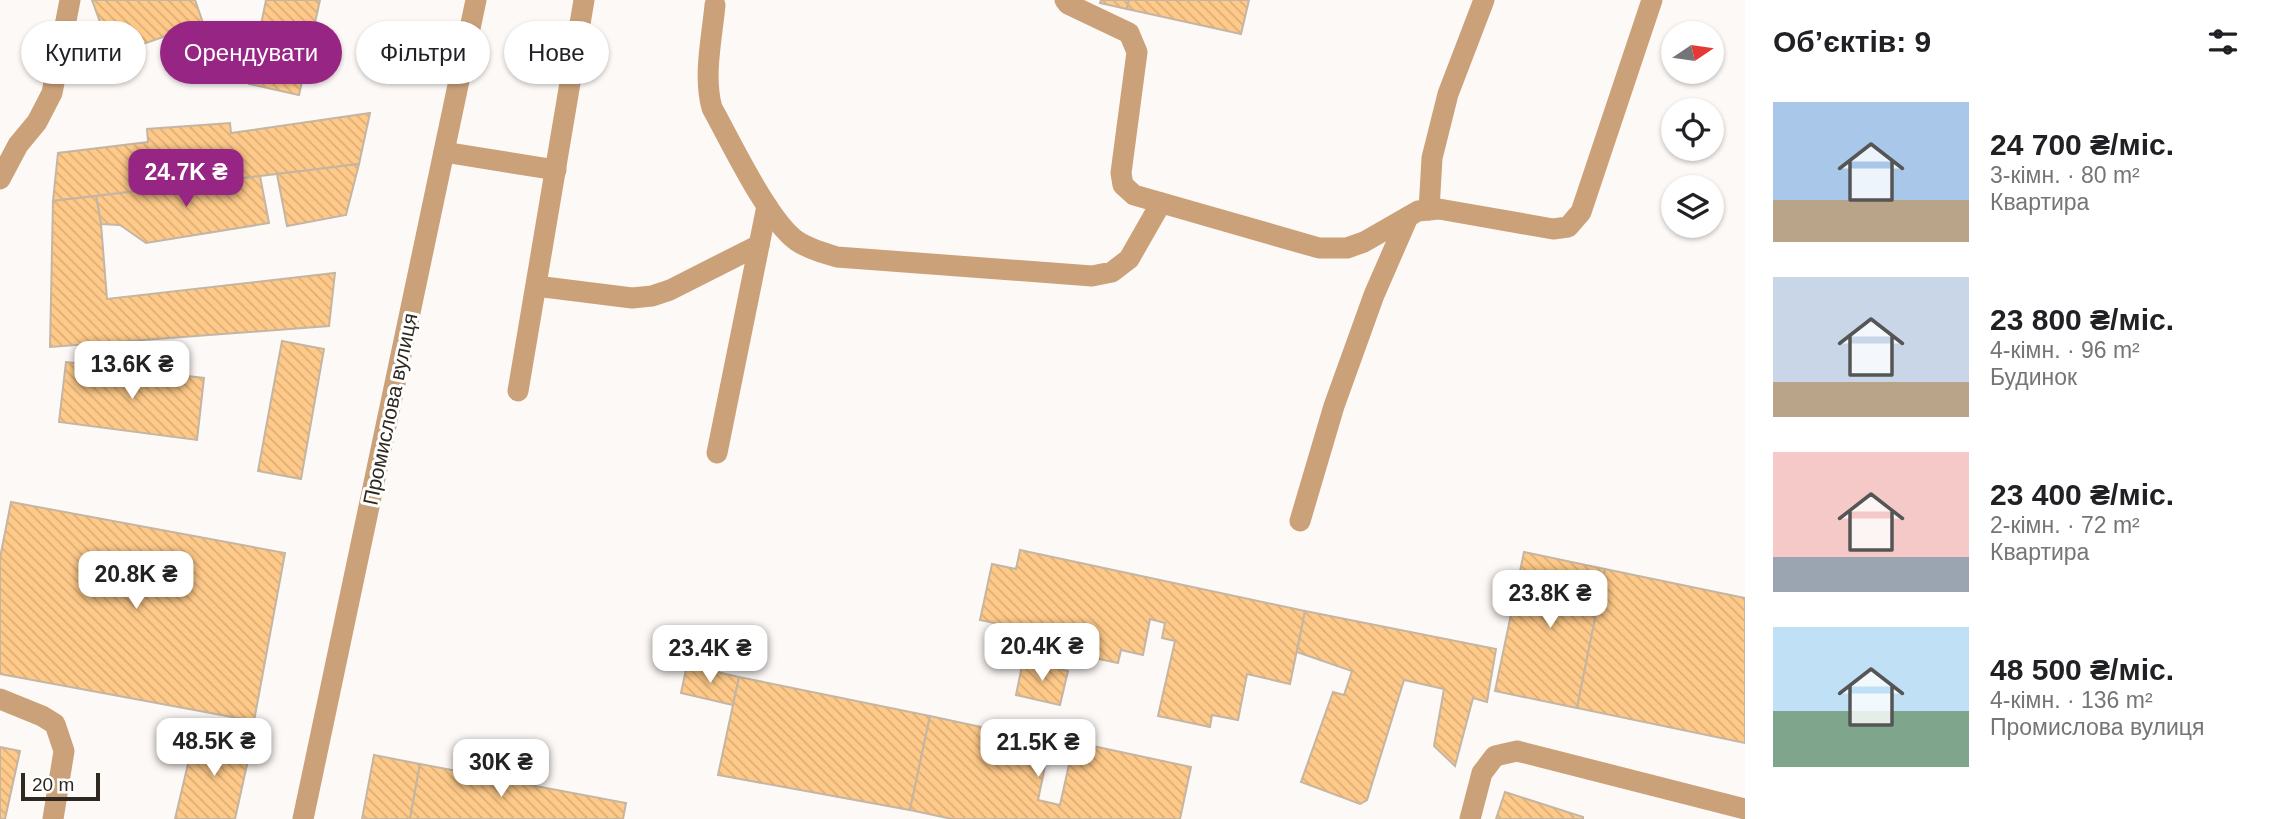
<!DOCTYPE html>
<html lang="uk">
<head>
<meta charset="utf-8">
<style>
  body { margin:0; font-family:Helvetica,sans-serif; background:#f2f2f2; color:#202124; height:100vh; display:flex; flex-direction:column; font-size:26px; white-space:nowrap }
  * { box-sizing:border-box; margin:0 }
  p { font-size:23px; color:#757577 }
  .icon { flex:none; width:38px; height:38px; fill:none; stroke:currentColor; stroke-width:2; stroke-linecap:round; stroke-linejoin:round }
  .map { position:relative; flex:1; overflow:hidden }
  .panel { display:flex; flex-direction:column; background:#fff; width:525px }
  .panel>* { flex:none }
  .guide { position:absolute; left:21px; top:21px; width:665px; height:63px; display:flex; gap:14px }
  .needle { width:46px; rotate:77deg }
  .buttons { position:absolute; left:1661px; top:21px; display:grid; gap:14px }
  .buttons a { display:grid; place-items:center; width:63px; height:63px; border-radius:50%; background:#fff; box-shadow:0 2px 5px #0004; font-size:35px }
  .scale { position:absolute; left:21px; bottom:18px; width:79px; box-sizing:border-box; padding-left:7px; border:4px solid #2e2821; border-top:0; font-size:19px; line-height:24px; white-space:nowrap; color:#2e2821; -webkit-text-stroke:5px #fff; paint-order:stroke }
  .price { position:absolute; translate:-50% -60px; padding:0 16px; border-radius:14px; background:#fff; color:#222; font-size:23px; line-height:46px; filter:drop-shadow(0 2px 4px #0008) }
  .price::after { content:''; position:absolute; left:50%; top:42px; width:21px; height:16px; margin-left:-10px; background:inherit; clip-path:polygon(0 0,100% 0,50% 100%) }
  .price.current { background:#962583; color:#fff }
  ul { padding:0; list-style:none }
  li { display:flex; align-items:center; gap:21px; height:175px; padding:0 28px }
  li span { display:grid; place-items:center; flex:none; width:196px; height:140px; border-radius:0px; color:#555 }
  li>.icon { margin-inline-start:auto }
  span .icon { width:84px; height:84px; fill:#fffc; stroke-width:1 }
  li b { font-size:30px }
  h2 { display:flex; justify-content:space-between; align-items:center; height:84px; padding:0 28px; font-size:30px }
  .pill { padding:0 24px; border-radius:32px; background:#fff; box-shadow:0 2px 5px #0004; font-size:24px; line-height:63px }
  .pill.current { background:#962583; color:#fff }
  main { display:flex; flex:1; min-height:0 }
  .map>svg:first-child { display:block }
  .building { fill:url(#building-back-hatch); stroke:#c5b5a3; stroke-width:2 }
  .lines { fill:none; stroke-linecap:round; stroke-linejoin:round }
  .minor { stroke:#cba17a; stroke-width:21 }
  .labels { text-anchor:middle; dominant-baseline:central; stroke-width:6; stroke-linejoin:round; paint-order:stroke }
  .street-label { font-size:21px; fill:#2e2821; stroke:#fff }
</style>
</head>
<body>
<main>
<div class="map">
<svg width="1745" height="819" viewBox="0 0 1745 819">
  <defs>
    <pattern id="building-back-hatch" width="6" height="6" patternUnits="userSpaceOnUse" patternTransform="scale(1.75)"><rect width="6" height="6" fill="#ffca89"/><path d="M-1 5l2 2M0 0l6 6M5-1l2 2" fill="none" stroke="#dbae76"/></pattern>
  </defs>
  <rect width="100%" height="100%" fill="#fdf9f6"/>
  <!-- building -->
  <g class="building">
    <polygon points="92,0 195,0 203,23 112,55"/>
    <polygon points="266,0 320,0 299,95 249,84"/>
    <polygon points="1101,0 1129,0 1127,9 1100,3"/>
    <polygon points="1129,0 1249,0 1241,34 1127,9"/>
    <polygon points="370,113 359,164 53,201 58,153 148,142 147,129 230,123 231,133"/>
    <polygon points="359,164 346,215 287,226 277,174"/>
    <polygon points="260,176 269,223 146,243 120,225 101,224 96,196"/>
    <polygon points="96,196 101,224 107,299 335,273 329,326 50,347 53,201"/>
    <polygon points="282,341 324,349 301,479 258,471"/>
    <polygon points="66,362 204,378 197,440 59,422"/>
    <polygon points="11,502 285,553 254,721 0,674 0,558"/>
    <polygon points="1020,550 1305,611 1290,684 1247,674 1238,720 1212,715 1210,727 1158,716 1175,641 1162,638 1165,623 1150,619 1143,655 1121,650 1118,663 1029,644 1032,631 980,620 992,564 1016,569"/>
    <polygon points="1524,552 1605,569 1577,708 1495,691"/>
    <polygon points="1605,569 1745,598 1745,743 1577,708"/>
    <polygon points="1305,611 1496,649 1487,702 1473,698 1455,766 1434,746 1444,689 1404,680 1367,800 1360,804 1301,782 1333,692 1344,695 1352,671 1297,652"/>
    <polygon points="1023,661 1068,671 1060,705 1016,695"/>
    <polygon points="687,665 739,677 733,705 681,693"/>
    <polygon points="739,677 930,716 910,810 718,775"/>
    <polygon points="930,716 1050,742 1038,800 1060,805 1074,742 1191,767 1180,819 952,819 910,810"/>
    <polygon points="196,730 252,742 235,819 175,819"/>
    <polygon points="0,747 20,751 5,819 0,819"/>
    <polygon points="374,755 420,764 410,819 362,819"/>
    <polygon points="420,764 626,803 623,819 410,819"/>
    <polygon points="1505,792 1583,817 1583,819 1496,819"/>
  </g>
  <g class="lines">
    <!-- minor -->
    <g class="minor">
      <polyline points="1065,0 1068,4 1129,33 1137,52 1121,173 1123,185 1134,195 1319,248 1347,248 1364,242 1418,211 1439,209 1553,229 1568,227 1581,212 1652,0"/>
      <path d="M715 5C712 38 703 76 712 108 730 140 768 221 797 241 809 249 823 253 837 257L1092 276 1112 272 1129 259 1161 203"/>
      <polyline points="444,152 556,170"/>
      <polyline points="0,179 18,145 37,122 52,93 70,0"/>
      <polyline points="1429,210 1432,158 1448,94 1484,0"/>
      <polyline points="536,286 632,298 652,296 670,290 759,245"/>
      <polyline points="518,391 584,0"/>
      <polyline points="717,453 767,206"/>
      <polyline points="1300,521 1334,406 1374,295 1408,217"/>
      <polyline points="0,699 42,716 55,724 64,751 53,819"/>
      <polyline points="303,819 476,0"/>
      <polyline points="1470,819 1482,773 1495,756 1517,751 1745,809"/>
    </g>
  </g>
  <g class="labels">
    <!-- street labels -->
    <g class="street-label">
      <text transform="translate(390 409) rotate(-78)">Промислова вулиця</text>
    </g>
  </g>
</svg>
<div class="buttons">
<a><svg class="needle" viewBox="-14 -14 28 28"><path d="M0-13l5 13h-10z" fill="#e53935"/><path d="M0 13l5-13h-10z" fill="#757577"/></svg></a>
<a><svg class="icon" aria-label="locate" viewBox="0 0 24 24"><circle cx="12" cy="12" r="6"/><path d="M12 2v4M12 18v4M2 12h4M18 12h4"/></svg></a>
<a><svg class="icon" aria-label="layers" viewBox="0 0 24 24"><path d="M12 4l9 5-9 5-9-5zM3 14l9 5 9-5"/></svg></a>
</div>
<div class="scale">20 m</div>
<b class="price current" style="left:186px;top:209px">24.7K ₴</b>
<b class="price" style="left:132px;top:401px">13.6K ₴</b>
<b class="price" style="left:136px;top:611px">20.8K ₴</b>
<b class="price" style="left:1550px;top:630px">23.8K ₴</b>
<b class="price" style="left:1042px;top:683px">20.4K ₴</b>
<b class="price" style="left:710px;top:685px">23.4K ₴</b>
<b class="price" style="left:214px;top:778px">48.5K ₴</b>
<b class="price" style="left:1038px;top:779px">21.5K ₴</b>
<b class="price" style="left:501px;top:799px">30K ₴</b>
<div class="guide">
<a class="pill">Купити</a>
<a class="pill current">Орендувати</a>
<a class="pill">Фільтри</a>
<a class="pill">Нове</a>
</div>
</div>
<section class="panel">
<h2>Об’єктів: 9<svg class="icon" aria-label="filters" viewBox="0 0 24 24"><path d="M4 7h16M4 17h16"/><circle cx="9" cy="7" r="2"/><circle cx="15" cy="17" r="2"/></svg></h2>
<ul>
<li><span style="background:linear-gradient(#a9c7e8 70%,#b9a48a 0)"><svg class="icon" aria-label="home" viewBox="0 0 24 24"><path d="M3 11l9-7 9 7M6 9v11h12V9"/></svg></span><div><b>24 700 ₴/міс.</b><p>3-кімн. · 80 m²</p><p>Квартира</p></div></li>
<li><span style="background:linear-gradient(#c9d6e8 75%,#b9a48a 0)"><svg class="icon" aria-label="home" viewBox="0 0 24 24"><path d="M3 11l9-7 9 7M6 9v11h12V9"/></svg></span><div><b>23 800 ₴/міс.</b><p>4-кімн. · 96 m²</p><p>Будинок</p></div></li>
<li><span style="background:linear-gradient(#f6c9c9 75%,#9aa5b1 0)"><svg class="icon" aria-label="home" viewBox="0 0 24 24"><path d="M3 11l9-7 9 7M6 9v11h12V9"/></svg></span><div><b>23 400 ₴/міс.</b><p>2-кімн. · 72 m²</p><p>Квартира</p></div></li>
<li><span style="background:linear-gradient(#bfe0f5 60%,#7fa58c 0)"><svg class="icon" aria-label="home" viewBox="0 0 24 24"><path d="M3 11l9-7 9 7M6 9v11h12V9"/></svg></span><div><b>48 500 ₴/міс.</b><p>4-кімн. · 136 m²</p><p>Промислова вулиця</p></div></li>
</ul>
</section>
</main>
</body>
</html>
